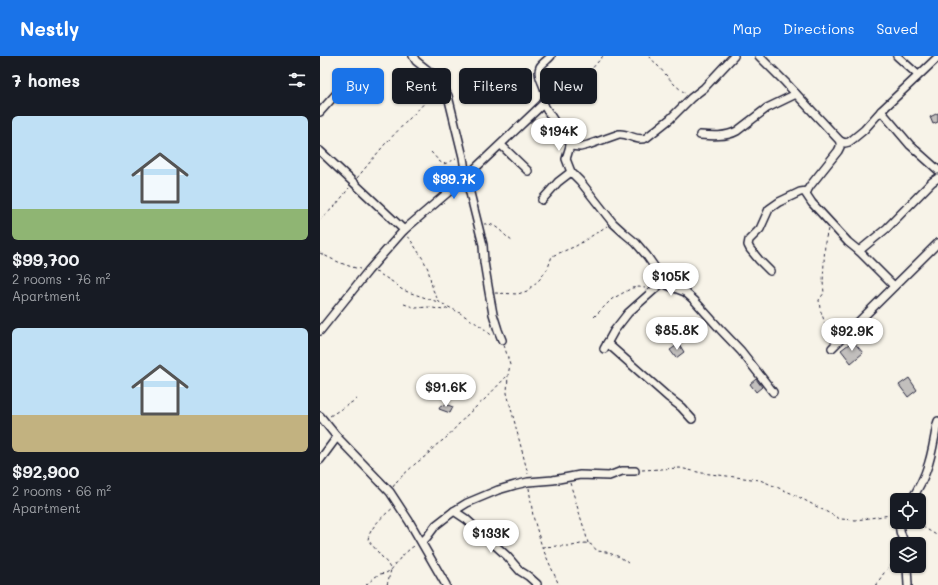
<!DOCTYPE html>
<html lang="en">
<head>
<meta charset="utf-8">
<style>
  body { margin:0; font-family:Mali,sans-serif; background:#242831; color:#f1f3f6; height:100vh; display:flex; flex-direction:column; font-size:15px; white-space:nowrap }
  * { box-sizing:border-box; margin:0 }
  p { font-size:13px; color:#9ea1a6 }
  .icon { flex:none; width:22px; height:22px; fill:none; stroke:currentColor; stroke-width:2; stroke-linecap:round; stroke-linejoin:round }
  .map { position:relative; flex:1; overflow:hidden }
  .drawer { display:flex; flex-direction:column; background:#171b24; width:320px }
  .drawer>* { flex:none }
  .guide { position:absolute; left:12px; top:12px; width:380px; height:36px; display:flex; gap:8px }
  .tools { position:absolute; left:570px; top:437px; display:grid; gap:8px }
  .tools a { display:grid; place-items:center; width:36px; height:36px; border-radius:6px; background:#171b24; box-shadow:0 1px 3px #0004; font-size:20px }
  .price { position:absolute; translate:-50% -34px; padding:0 9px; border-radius:14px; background:#fff; color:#222; font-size:13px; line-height:26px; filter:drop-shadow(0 1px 2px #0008) }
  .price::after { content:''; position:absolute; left:50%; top:24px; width:12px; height:9px; margin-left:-6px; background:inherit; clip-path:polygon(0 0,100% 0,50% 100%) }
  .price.active { background:#1a73e8; color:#fff }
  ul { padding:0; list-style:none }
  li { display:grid; align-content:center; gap:8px; height:212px; padding:0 12px }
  li span { display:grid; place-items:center; height:124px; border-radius:6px; color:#555 }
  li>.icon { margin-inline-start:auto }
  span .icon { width:72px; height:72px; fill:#fffc; stroke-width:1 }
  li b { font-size:17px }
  h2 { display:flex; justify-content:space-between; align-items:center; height:48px; padding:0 12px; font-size:17px }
  .tag { padding:0 14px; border-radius:6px; background:#171b24; box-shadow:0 1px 3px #0004; font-size:14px; line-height:36px }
  .tag.active { background:#1a73e8; color:#fff }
  header { display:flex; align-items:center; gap:24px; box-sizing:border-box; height:56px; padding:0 20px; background:#1a73e8; color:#fff }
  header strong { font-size:19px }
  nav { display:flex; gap:22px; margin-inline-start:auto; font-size:14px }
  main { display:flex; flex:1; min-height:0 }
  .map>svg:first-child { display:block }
  .building { fill:#c2bfbd; stroke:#22223b }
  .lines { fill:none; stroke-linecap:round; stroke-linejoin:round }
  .minor-casing { stroke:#22223b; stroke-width:10 }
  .path { stroke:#22223b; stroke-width:1; stroke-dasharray:3 3; stroke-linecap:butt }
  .minor { stroke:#f7f3e8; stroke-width:7 }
</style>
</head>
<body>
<header>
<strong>Nestly</strong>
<nav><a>Map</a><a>Directions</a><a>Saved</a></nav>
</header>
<main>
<section class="drawer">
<h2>7 homes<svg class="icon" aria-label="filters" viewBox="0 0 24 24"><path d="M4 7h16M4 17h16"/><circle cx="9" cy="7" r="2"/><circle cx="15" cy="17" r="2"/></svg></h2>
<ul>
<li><span style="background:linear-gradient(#bfe0f5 75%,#8fb573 0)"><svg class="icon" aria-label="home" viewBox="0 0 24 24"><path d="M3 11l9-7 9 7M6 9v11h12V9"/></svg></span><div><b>$99,700</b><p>2 rooms · 76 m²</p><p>Apartment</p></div></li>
<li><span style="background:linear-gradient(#bfe0f5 70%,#c2b280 0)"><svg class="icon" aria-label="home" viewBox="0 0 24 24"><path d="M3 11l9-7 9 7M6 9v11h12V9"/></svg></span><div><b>$92,900</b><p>2 rooms · 66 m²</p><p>Apartment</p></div></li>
</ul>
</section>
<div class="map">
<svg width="618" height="529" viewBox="0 0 618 529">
  <rect width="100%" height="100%" fill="#f7f3e8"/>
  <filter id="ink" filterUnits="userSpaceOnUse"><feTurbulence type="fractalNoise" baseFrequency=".025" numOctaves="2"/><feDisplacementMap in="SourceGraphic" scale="8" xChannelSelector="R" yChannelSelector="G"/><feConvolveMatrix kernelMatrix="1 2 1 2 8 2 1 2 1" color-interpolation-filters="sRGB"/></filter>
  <g filter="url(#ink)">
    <!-- building -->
    <g class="building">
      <polygon points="618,57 618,66 613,68 610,61"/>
      <polygon points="533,285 543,297 531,307 521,294"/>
      <polygon points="359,288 364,296 356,302 350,294"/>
      <polygon points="589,322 597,334 588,341 579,329"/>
      <polygon points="436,323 442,331 436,336 430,328"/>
      <polygon points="125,348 133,351 130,357 119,353 121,349 124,350"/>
    </g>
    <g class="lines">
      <!-- minor casing -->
      <g class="minor-casing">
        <g id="minor">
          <polyline points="93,0 96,5 110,16 122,29 128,40 143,101 146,121 163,189 164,206 169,236 173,258 178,274 182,284"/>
          <polyline points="439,0 465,26 520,85 525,87 529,86 533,83 544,74 561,55 618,1"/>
          <polyline points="577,0 598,19"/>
          <polyline points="223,48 234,65 248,83 250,87 250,90 246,103 251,116 260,125 293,167 304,177 316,187 327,200 347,229 365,236 375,245 400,273 421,295 453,336"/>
          <polyline points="561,55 590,89 618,114"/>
          <polyline points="0,56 24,29"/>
          <path d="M380 79C392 80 406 81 417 75L447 52 476 38"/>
          <polyline points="520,85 520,91 518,95 490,130 487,135 486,138 492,147 528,186 539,195 574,230"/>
          <polyline points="181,89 208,115"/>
          <path d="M250 90 260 91 268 89 299 78C309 77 316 86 326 82L350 63 371 42 384 32 414 0"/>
          <polyline points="0,95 84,174"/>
          <polyline points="222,144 238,126 251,116"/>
          <polyline points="539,195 567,172 612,126 618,122"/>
          <polyline points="450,215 439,204 430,193 428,189 429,184 440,173 449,153 459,146 480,136 487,135"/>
          <path d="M0 275 48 215 84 174 146 121 223 48C232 35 215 23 220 11 222 7 228 4 231 0"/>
          <polyline points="287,287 348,341 361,351 372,363"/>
          <polyline points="512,292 618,187"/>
          <polyline points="284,293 294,275 308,257 344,225"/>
          <polyline points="0,360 17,381 70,436 89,465 126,529"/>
          <polyline points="0,404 17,381"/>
          <path d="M591 444C608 419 612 398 617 368L618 365"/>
          <polyline points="134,455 146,463 187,500 200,515 208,520 217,528"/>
          <path d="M580 466C578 474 582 481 585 488"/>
          <polyline points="102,486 107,481 116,469 134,455 147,447 178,434 195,429 208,426 233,424 260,419 289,420 302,415 315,415"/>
          <polyline points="587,510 588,529"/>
        </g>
      </g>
      <!-- path -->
      <g class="path">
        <polyline points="329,0 355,29 366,38"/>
        <polyline points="233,37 250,24 259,20 270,15 283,0"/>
        <polyline points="111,96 119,105 123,108 127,107 136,103"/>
        <polyline points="37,122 65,88 117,34"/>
        <polyline points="0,164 16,149 29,132"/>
        <path d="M164 168C176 166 183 179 192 185"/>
        <polyline points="508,173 505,186 503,226 504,237 499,244 500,253 511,284"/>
        <polyline points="88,180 103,203 108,213 113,234 119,246 140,257 162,271 170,278 173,280"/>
        <path d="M0 197C13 204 26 210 40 213"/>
        <polyline points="55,216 58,217 76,228 81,233 88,236 118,246"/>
        <polyline points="175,237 198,238 207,235 220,223 228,212 232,200 256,190 287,170"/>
        <polyline points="84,248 96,252 108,251 123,254 129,252"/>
        <polyline points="274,261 292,243 312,232 319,231 325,232"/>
        <polyline points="184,289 190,309 188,319 187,337 208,418"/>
        <polyline points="10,360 37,343"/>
        <polyline points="322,414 360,412 382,417 440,424 473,438 520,463 536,464 577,458"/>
        <polyline points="250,427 266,479 268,487"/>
        <polyline points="73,431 77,425 95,408 107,399 115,390 126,382 149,357 164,344 188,319"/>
        <polyline points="209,432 213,460 222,491 239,529"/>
        <polyline points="599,466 603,471 618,480"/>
        <polyline points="222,491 238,490 252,490 265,487 270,488 273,490 277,495 286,496 300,501 308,507"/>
        <polyline points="46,529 55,521 60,518 66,517 71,514 81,501 91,492 96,489"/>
        <path d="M67 529 71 514 67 507 48 484C49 472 64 459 73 452"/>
        <path d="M556 529C561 522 568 508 577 506"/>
      </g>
      <!-- minor -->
      <use href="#minor" class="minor"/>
    </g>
  </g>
</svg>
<div class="tools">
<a><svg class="icon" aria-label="locate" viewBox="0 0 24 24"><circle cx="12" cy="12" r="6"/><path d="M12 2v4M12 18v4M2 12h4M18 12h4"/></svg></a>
<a><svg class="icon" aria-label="layers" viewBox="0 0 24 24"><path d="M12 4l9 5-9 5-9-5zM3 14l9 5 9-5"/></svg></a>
</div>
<b class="price" style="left:239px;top:96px">$194K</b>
<b class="price active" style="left:134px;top:144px">$99.7K</b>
<b class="price" style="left:351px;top:241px">$105K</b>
<b class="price" style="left:357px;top:295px">$85.8K</b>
<b class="price" style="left:532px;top:296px">$92.9K</b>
<b class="price" style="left:126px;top:352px">$91.6K</b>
<b class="price" style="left:171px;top:498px">$133K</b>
<div class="guide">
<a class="tag active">Buy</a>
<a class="tag">Rent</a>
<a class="tag">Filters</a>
<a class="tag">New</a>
</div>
</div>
</main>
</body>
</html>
